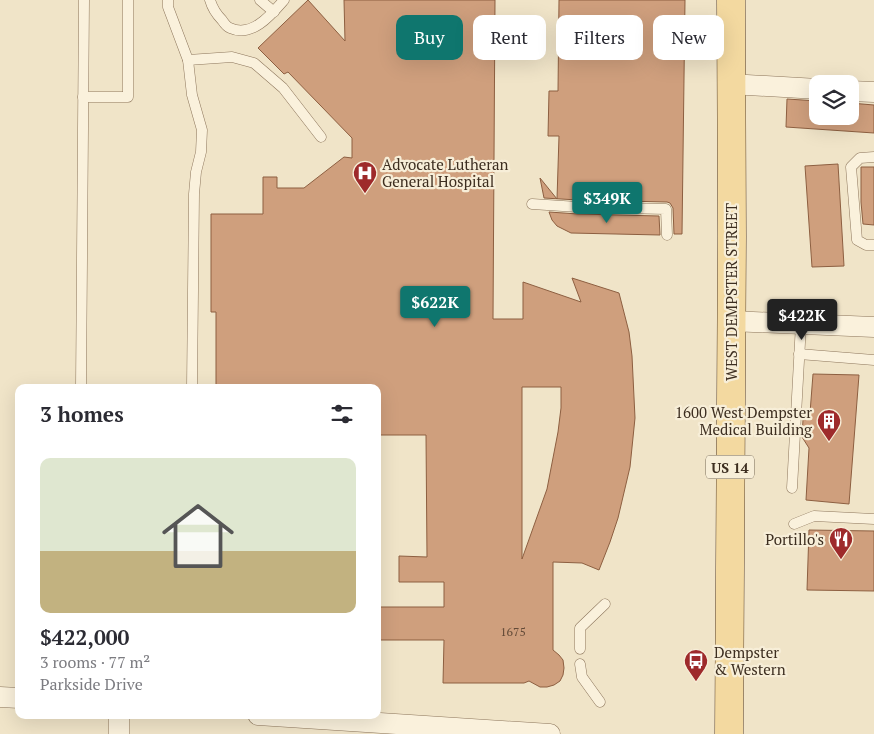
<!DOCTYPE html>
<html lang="en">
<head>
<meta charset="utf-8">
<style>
  body { margin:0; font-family:"PT Serif",serif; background:#f2f2f3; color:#2b2b33; height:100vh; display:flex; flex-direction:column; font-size:19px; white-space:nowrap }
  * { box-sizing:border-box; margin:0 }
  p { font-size:16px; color:#7c7c81 }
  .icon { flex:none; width:28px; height:28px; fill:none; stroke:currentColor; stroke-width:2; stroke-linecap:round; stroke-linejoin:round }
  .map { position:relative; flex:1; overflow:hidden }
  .side { position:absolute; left:15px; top:384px; width:366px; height:335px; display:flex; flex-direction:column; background:#fff; border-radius:10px; box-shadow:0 5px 20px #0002 }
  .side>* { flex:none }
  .banner { position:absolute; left:396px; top:15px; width:402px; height:45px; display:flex; gap:10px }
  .fabs { position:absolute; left:809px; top:75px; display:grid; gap:10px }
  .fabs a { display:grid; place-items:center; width:50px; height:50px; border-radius:10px; background:#fff; box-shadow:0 5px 20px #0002; font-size:25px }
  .price { position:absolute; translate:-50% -42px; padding:0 11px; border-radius:5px; background:#0f766e; color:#fff; font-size:16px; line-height:32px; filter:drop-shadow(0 1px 2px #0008) }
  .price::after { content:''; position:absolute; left:50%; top:30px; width:15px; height:11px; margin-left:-8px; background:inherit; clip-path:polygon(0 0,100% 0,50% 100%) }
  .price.on { background:#222; color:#fff }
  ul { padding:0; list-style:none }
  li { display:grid; align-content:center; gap:10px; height:265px; padding:0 25px }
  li+li { border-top:1px solid #e1e1e2 }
  li span { display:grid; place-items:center; height:155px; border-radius:10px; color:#555 }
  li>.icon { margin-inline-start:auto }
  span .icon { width:90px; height:90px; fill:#fffc; stroke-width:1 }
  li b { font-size:21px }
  h2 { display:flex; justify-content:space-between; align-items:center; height:60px; padding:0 25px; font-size:21px }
  .chip { padding:0 18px; border-radius:10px; background:#fff; box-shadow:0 5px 20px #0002; font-size:18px; line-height:45px }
  .chip.on { background:#0f766e; color:#fff }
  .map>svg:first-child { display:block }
  .building { fill:#cf9f7d; stroke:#8d5f41; fill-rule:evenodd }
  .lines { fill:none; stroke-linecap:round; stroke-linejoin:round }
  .service-casing { stroke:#8d765c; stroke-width:11 }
  .minor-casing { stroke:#8d765c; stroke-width:21 }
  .primary-casing { stroke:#5b4430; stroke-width:29 }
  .service { stroke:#faf1dc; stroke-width:10 }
  .minor { stroke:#faf1dc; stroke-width:20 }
  .primary { stroke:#f3d9a0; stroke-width:28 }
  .labels { text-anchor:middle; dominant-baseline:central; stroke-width:4.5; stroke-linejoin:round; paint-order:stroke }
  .number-label { font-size:12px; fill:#624a37 }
  .shield { fill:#f7eed8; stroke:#756857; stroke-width:1 }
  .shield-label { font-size:14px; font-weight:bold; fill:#3d2e20 }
  .poi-label { font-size:15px; fill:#3d2e20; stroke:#f7eed8; text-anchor:start }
  .street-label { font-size:15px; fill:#3d2e20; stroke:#f7eed8 }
</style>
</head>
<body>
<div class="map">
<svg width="874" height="734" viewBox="0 0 874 734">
  <rect width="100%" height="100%" fill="#f0e4c8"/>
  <!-- building -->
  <g class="building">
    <path d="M308 0 345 41 344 0H495L493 319H523V282L581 302 572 278 619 293 629 332 632 356 635 418 630 467 618 518 610 542 599 570 582 563 553 562V650L559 655 563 660 564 668 563 675 560 681 554 685 547 687H540L529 681 524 683H443L444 640H378V607H444V582H399V556L427 557 426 435H378V388H216V312H211V214H263V177H277V188H304L344 157 352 158V138L288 72 284 74 258 48ZM522 387H561V408L558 432 547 489 522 559Z"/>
    <polygon points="559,0 685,0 682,234 674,234 673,208 670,203 667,202 578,200 544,198 540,178 557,199 559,136 548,136 549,91 558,91"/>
    <polygon points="787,99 818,101 818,116 850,116 850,103 874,105 874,133 786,127"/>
    <polygon points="838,164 844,266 812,267 805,166"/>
    <polygon points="861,167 874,167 874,225 863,224 861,202"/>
    <polygon points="549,212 578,214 659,216 660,235 571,233 557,226 552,220"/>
    <polygon points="813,374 859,375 849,504 806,500 809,448 802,437 803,420 810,413"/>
    <polygon points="809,530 874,531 874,591 807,590"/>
  </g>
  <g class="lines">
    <!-- service casing -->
    <g class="service-casing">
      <g id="service">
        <polyline points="168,0 168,7 188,60"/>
        <path d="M210 0C212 7 217 15 222 20 224 23 227 27 230 28 252 38 271 15 284 0"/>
        <polyline points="260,0 274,12"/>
        <polyline points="83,97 128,97 128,0"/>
        <polyline points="874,157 860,158 851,167 857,240 866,245 874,245"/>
        <polyline points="532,204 578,207 666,209 667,235"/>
        <polyline points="799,354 874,360"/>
        <polyline points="81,388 84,0"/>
        <polyline points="192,388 194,194 196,172 201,152 202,130 192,95 188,60 232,57 254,63 283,88 321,137"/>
        <polyline points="792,488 801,324"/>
        <polyline points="794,524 814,516 874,519"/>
        <polyline points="580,649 580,628 605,604"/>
        <polyline points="580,664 582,677 600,702"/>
      </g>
    </g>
    <!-- minor casing -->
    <g class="minor-casing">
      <g id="minor">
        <polyline points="730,84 818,89"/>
        <polyline points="850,91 874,92"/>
        <polyline points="731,321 874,327"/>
        <polyline points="0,697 19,698"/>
        <polyline points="258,715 550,734"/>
        <polyline points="119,734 119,715"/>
      </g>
    </g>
    <!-- primary casing -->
    <g class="primary-casing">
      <polyline id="primary" points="729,734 732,236 731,0"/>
    </g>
    <!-- service -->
    <use href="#service" class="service"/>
    <!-- minor -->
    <use href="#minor" class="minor"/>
    <!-- primary -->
    <use href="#primary" class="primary"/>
  </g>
  <!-- icons -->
  <defs>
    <g id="hospital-pin" transform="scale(1.25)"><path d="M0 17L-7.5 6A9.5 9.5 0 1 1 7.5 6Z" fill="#9e2a2b" stroke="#f7eed8"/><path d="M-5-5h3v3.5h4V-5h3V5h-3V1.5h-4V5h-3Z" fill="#fff"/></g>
    <g id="building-pin" transform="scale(1.25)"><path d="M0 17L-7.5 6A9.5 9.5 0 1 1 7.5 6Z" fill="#9e2a2b" stroke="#f7eed8"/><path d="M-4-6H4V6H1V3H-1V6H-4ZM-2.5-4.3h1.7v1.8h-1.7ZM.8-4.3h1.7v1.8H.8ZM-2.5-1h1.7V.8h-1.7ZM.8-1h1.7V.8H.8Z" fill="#fff"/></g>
    <g id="restaurant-pin" transform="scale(1.25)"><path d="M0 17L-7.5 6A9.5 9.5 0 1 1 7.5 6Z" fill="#9e2a2b" stroke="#f7eed8"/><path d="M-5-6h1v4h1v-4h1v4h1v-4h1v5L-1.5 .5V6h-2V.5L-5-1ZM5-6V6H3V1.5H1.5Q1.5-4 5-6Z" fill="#fff"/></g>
    <g id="bus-pin" transform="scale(1.25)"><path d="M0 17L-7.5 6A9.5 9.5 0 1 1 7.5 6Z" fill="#9e2a2b" stroke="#f7eed8"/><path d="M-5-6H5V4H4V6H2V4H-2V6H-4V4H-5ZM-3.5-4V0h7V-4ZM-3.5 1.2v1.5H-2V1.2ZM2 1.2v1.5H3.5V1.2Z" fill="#fff"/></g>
  </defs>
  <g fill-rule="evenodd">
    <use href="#hospital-pin" x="365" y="173"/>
    <use href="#building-pin" x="829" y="421"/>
    <use href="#restaurant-pin" x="841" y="539"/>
    <use href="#bus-pin" x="696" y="661"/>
  </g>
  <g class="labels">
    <!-- number labels -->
    <g class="number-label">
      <text x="513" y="631">1675</text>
    </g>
    <!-- shield labels -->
    <rect class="shield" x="706" y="455.5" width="48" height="23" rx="4"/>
    <g class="shield-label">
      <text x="730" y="467">US 14</text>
    </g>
    <!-- poi labels -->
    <g class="poi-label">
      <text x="382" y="164">Advocate Lutheran<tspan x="382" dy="17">General Hospital</tspan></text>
      <text x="812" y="412" text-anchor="end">1600 West Dempster<tspan x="812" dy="17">Medical Building</tspan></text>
      <text x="824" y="539" text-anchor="end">Portillo's</text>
      <text x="714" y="652">Dempster<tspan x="714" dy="17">&amp; Western</tspan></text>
    </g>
    <!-- street labels -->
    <g class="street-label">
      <text transform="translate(731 292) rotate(-90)">WEST DEMPSTER STREET</text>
    </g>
  </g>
</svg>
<div class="fabs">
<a><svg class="icon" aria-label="layers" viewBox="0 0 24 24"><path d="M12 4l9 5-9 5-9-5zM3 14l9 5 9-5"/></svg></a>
</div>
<b class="price" style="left:607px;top:224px">$349K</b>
<b class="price" style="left:435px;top:328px">$622K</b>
<b class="price on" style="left:802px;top:341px">$422K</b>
<div class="banner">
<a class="chip on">Buy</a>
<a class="chip">Rent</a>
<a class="chip">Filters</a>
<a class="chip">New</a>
</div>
<section class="side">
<h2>3 homes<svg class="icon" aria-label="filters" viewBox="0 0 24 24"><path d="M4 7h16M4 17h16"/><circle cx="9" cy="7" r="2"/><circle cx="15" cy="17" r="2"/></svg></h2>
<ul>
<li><span style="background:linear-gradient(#dfe7d0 60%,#c2b280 0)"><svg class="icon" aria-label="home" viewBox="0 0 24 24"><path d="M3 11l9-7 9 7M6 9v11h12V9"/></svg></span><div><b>$422,000</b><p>3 rooms · 77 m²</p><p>Parkside Drive</p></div></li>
</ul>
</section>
</div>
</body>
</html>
